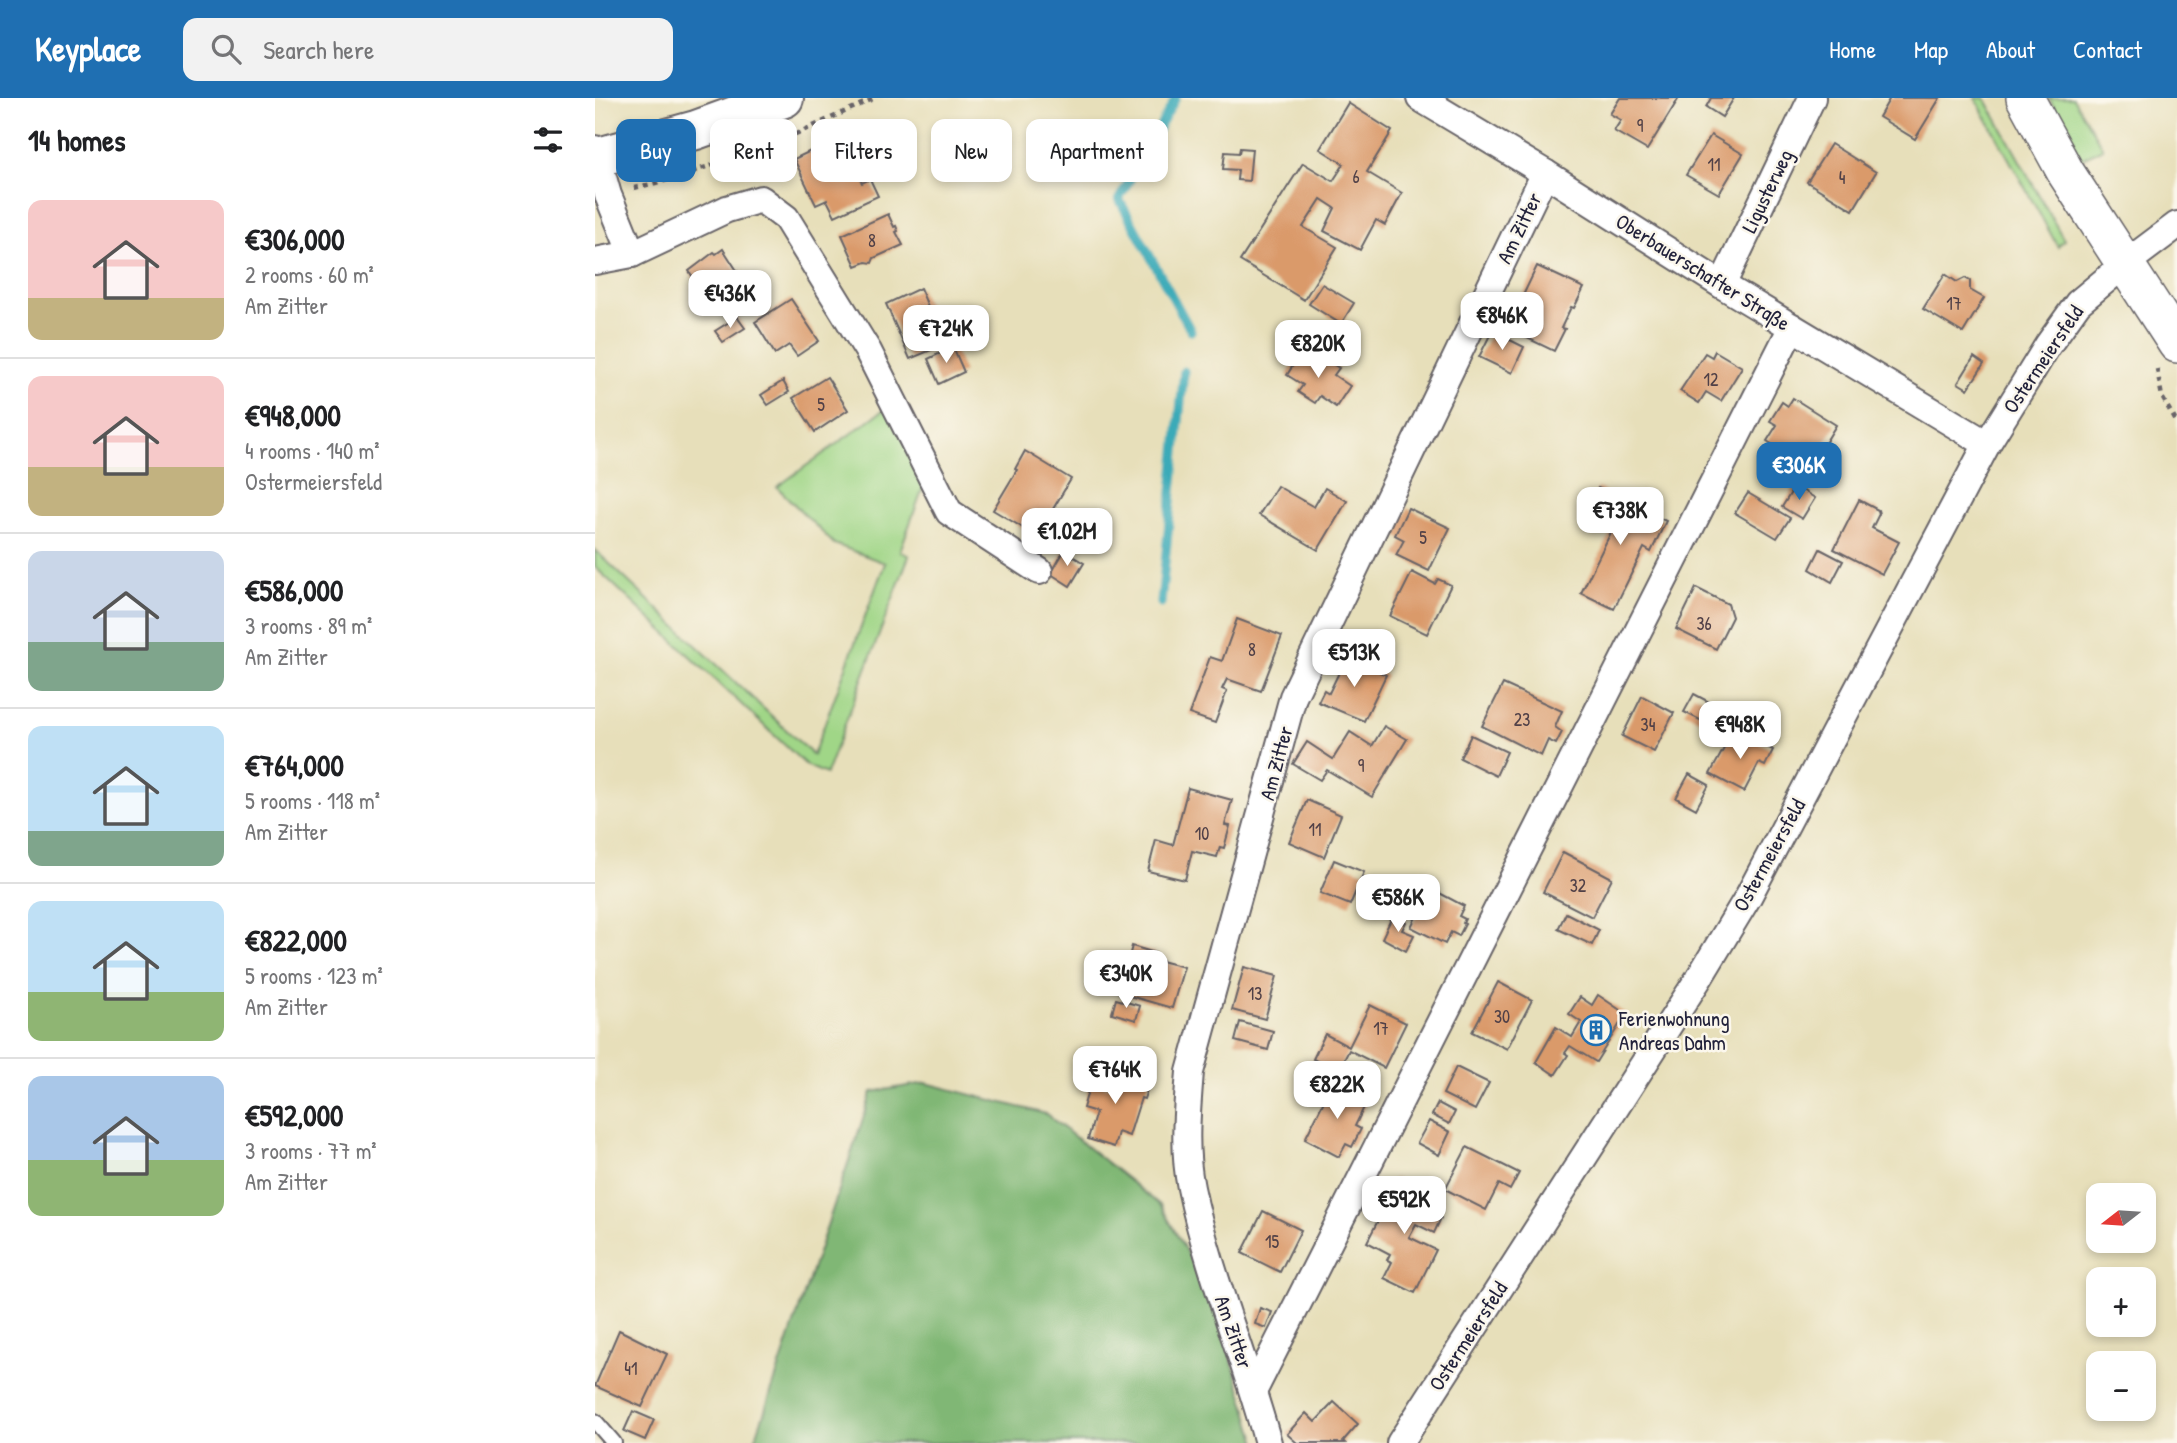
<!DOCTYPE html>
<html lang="en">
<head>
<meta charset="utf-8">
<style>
  body { margin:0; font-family:"Patrick Hand",sans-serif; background:#f2f2f2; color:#202124; height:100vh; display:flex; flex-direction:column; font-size:26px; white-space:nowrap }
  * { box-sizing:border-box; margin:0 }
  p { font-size:23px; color:#757577 }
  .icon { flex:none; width:38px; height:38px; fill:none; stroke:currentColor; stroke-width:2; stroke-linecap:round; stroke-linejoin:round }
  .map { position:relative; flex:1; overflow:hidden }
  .side { display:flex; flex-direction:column; background:#fff; width:595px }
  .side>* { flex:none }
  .hud { position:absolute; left:21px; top:21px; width:665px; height:63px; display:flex; gap:14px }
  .needle { width:46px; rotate:253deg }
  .buttons { position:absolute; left:1491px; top:1085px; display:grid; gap:14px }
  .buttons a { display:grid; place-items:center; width:70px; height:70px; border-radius:14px; background:#fff; box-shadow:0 4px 10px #0003; font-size:35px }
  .price { position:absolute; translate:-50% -60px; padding:0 16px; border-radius:14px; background:#fff; color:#222; font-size:23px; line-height:46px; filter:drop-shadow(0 2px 4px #0008) }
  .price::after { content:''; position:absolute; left:50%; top:42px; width:21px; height:16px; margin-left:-10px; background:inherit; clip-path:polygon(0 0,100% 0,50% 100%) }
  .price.selected { background:#1f6fb2; color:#fff }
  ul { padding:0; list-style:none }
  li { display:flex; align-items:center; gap:21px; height:175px; padding:0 28px }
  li+li { border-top:2px solid #e0e0e0 }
  li span { display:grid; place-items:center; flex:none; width:196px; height:140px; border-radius:14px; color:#555 }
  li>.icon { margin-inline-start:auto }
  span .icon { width:84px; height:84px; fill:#fffc; stroke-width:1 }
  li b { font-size:30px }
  h2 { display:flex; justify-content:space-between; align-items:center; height:84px; padding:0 28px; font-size:30px }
  .pill { padding:0 24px; border-radius:14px; background:#fff; box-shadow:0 4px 10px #0003; font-size:24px; line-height:63px }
  .pill.selected { background:#1f6fb2; color:#fff }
  header { display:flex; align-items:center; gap:42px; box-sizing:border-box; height:98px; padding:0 35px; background:#1f6fb2; color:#fff }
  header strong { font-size:33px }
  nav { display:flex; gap:38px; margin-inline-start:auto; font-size:24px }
  .search { width:490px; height:63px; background:#f2f2f2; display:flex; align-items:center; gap:18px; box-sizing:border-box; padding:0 24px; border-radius:14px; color:#757577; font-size:26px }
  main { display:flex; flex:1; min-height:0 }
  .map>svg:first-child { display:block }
  .green { fill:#a0d687; stroke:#617c61; stroke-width:2 }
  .forest { fill:#80b774; stroke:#516c58; stroke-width:2 }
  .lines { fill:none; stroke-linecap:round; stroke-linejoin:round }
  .stream { stroke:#3aaab8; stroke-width:9 }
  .building { fill:#da9a6a }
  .lane-casing { stroke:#676467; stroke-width:18 }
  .street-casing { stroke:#676467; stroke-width:30 }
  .secondary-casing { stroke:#676467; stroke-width:40 }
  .primary-casing { stroke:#676467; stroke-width:42 }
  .path { stroke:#676467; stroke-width:4.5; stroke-dasharray:5 5; stroke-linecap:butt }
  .lane { stroke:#fff; stroke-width:14 }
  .street { stroke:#fff; stroke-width:26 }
  .secondary { stroke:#fff; stroke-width:37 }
  .primary { stroke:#fff; stroke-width:38 }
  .labels { text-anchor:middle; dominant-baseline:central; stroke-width:5; stroke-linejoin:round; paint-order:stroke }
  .number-label { font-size:18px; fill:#504047 }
  .street-label { font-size:21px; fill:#22223b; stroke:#fbf7ec }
  .poi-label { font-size:21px; fill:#22223b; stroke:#fbf7ec; text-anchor:start }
</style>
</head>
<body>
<header>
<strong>Keyplace</strong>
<div class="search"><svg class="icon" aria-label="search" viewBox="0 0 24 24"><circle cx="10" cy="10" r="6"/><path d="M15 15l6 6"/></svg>Search here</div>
<nav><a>Home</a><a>Map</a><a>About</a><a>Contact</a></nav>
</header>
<main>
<section class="side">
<h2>14 homes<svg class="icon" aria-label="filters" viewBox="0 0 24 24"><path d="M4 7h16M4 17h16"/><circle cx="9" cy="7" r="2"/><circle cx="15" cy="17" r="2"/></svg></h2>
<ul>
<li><span style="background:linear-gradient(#f6c9c9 70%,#c2b280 0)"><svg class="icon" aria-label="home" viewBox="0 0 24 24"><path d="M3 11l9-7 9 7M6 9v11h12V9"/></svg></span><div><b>€306,000</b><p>2 rooms · 60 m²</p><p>Am Zitter</p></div></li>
<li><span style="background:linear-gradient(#f6c9c9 65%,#c2b280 0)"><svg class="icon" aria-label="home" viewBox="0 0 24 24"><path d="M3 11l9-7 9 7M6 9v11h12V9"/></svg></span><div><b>€948,000</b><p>4 rooms · 140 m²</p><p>Ostermeiersfeld</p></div></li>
<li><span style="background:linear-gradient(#c9d6e8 65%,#7fa58c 0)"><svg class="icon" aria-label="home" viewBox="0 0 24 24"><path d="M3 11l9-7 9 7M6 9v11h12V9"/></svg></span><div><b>€586,000</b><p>3 rooms · 89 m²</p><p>Am Zitter</p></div></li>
<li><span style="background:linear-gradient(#bfe0f5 75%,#7fa58c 0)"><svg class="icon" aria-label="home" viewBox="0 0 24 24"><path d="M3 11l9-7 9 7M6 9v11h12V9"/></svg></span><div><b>€764,000</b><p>5 rooms · 118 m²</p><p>Am Zitter</p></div></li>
<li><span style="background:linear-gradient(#bfe0f5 65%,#8fb573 0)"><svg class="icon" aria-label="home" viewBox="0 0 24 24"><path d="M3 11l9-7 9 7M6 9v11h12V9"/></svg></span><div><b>€822,000</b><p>5 rooms · 123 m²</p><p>Am Zitter</p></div></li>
<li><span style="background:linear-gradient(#a9c7e8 60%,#8fb573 0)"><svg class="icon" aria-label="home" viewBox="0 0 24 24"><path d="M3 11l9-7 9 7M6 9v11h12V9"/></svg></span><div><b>€592,000</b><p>3 rooms · 77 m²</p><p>Am Zitter</p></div></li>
</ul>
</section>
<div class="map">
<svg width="1582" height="1345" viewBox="0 0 1582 1345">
  <rect width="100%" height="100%" fill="#fbf7ec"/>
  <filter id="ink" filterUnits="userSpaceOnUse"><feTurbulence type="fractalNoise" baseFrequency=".0143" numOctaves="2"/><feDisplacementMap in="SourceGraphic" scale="14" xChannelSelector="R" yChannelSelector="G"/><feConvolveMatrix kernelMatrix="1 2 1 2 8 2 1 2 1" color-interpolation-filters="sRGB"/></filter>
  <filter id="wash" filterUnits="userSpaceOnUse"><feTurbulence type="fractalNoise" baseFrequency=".00686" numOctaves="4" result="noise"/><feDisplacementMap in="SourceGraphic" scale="28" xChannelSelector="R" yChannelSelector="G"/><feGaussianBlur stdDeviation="1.57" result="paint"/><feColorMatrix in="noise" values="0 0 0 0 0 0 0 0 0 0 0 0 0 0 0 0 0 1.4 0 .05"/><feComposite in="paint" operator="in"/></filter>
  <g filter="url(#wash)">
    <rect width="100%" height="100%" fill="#e7dfba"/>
    <!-- green -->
    <g class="green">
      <polygon points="1380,0 1390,0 1469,142 1463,149"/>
      <polygon points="1454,0 1478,0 1508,50 1486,61"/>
      <polygon points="294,308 330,384 305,453 314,458 231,676 212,668 0,469 0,452 218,657 290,465 239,446 182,389"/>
    </g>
    <!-- forest -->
    <polygon class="forest" points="331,985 451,1016 566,1108 619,1204 662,1345 159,1345 277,994"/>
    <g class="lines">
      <!-- stream -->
      <g class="stream">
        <polyline points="581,0 524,101 596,233"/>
        <polyline points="566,505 589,273"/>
      </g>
    </g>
    <g id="blocks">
      <!-- building -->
      <g class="building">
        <polygon points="1025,0 1084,0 1052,52 1019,33 1026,22 1015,16"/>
        <polygon points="1116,0 1139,0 1127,19 1111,9"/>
        <polygon points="1295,0 1345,0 1320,41 1284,19"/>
        <polygon points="753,5 797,33 772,74 807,95 790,127 781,122 765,152 729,133 740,110 726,101 708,129 742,149 709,202 645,163 708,65 738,83 749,66 725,51"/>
        <polygon points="244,37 267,85 275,81 283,98 240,118 232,102 221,107 199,61 228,47 228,45"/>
        <polygon points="1116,37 1148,56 1124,96 1091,77"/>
        <polygon points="1236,46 1281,74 1258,112 1212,84"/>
        <polygon points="645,50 657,51 654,83 642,82 643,72 628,71 630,54 644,55"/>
        <polygon points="293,116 299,129 301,128 303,133 301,134 308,147 279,160 277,165 271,164 261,168 247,137"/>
        <polygon points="128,151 150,185 116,207 94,173 119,154 121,156"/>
        <polygon points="942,168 989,190 979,210 976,209 966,230 970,231 959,253 930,239 940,219 922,210"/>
        <polygon points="1350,176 1362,184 1370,180 1375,183 1375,192 1389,200 1368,235 1328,211"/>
        <polygon points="727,186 759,205 746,226 714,206"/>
        <polygon points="325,190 338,220 344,218 355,244 315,261 291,206"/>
        <polygon points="196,201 224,243 202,258 194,247 180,256 160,224"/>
        <polygon points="142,219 150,230 128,244 120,233"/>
        <polygon points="897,233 929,249 917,275 884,259"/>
        <polygon points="358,249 369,274 344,286 333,261"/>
        <polygon points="705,253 723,264 726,259 744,270 739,277 755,288 741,309 725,298 720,305 703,294 708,287 692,277 704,258 702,257"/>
        <polygon points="1120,253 1147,269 1126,303 1111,294 1104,305 1085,293 1110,255 1117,259"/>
        <polygon points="1379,259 1389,266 1373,291 1363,285"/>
        <polygon points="232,279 253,312 220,334 198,300"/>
        <polygon points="188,283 194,294 173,307 166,297"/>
        <polygon points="1198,300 1241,327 1215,370 1172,343 1182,327 1175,323 1187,304 1193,308"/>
        <polygon points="430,353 476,381 455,416 478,430 465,452 398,412 422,372 420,371"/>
        <polygon points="682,388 719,409 730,390 752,403 723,452 664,417"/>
        <polygon points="1200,388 1220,400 1207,421 1187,409"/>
        <polygon points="1003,390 1071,423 1056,454 1049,450 1019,511 986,495 1021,424 993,410"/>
        <polygon points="1153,395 1195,420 1182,440 1140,415"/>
        <polygon points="1264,402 1283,412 1284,416 1277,430 1304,444 1287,476 1239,451"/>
        <polygon points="813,410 855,430 834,473 801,457 809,442 800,437"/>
        <polygon points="1225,451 1248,463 1237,484 1215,471"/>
        <polygon points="469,453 489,465 475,488 456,476"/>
        <polygon points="817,474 840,486 843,481 856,487 832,536 795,518"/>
        <polygon points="1101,490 1133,506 1137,519 1121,551 1081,531"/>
        <polygon points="642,521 687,538 666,593 632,581 627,591 632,593 620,625 594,616 615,559 627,563"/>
        <polygon points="752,558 791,577 769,623 723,604 729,592 734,595"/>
        <polygon points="908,586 967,613 960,629 967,634 961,646 953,642 946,658 887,628"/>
        <polygon points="1099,596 1116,605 1107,623 1089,614"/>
        <polygon points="1047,598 1079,615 1059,654 1027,638"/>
        <polygon points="789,628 812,641 777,699 732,672 725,682 698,666 712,644 738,661 755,634 777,648"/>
        <polygon points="1139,632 1178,652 1170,668 1164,665 1149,694 1115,676"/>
        <polygon points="876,637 912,654 901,678 865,660"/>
        <polygon points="1094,676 1114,687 1101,711 1081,700"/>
        <polygon points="593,690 637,702 630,727 635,728 629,750 625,749 622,759 597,753 590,782 553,773 561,742 578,747"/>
        <polygon points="712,702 746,717 729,759 694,744"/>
        <polygon points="968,754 1017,780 997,819 948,794"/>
        <polygon points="739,762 769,774 755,807 725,795"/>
        <polygon points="835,790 869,808 864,818 870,821 868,825 870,826 864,838 856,834 850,846 816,829"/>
        <polygon points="971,815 1004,832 997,847 963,831"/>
        <polygon points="798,817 811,824 807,832 819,837 811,853 787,840"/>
        <polygon points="537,848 560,855 558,861 589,869 577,910 524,895"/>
        <polygon points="649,869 682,878 670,921 637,912"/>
        <polygon points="903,884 937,902 912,951 877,934"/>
        <polygon points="1003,897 1031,916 1001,964 975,948 970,955 973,957 960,977 941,964 961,929 977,939 986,924 974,916 985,899 997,907"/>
        <polygon points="521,901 545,908 541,922 517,915"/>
        <polygon points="775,907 811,925 789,970 754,952 743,974 718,961 730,936 754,949"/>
        <polygon points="645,924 678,933 673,952 640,943"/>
        <polygon points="861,969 894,985 880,1012 848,996"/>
        <polygon points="518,972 555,983 549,1001 546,1000 534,1038 523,1034 519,1049 493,1041 501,1014 488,1010 496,983 513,989"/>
        <polygon points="738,985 772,1003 760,1028 766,1031 757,1049 751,1046 744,1059 710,1041"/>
        <polygon points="843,1005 860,1014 854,1026 837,1017"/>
        <polygon points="834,1023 855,1034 844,1057 822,1045"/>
        <polygon points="872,1049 924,1075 915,1092 904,1086 891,1112 850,1091"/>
        <polygon points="799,1080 823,1092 818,1102 830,1107 828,1111 846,1120 839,1135 821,1126 814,1139 841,1152 820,1195 789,1180 797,1164 792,1162 795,1156 772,1144 798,1093 793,1091"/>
        <polygon points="668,1113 706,1132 685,1174 647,1155"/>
        <polygon points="665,1210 677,1214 671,1230 660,1226"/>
        <polygon points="24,1232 72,1256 47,1309 0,1288"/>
        <polygon points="739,1304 763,1326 748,1343 750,1345 702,1345 692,1336 711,1315 720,1324"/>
        <polygon points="38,1313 59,1322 50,1342 29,1333"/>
      </g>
    </g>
  </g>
  <g filter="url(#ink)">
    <use href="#blocks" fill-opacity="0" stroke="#676467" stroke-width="2"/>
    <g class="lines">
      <!-- lane casing -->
      <g class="lane-casing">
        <polyline id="lane" points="0,1323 19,1345"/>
      </g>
      <!-- street casing -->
      <g class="street-casing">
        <g id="street">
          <polyline points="825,0 950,75 1127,187 1392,346"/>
          <polyline points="0,51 13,97 37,156"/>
          <polyline points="0,163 37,156 132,111 166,101 191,120 273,253 354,414 444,473"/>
          <polyline points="1127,187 1217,0"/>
          <polyline points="659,1292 1197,229"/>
          <path d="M673 1345C650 1260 614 1176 596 1090 588 1052 592 1012 595 974L698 599 950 75"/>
          <polyline points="805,1345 1104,880 1153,799 1392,346 1453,247 1483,205 1530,166 1582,127"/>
        </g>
      </g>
      <!-- secondary casing -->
      <g class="secondary-casing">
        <polyline id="secondary" points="1430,0 1471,75 1582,246"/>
      </g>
      <!-- primary casing -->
      <g class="primary-casing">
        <polyline id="primary" points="0,60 101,32 189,0"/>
      </g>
      <!-- path -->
      <g class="path">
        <polyline points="39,90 69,83 172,49 280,0"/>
        <polyline points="1562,271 1567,299 1582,325"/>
      </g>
      <!-- lane -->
      <use href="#lane" class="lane"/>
      <!-- street -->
      <use href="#street" class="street"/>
      <!-- secondary -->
      <use href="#secondary" class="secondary"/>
      <!-- primary -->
      <use href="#primary" class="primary"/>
    </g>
  </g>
  <!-- icons -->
  <defs>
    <g id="building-ring" transform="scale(1.575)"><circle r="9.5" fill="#fbf7ec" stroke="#1f6fb2" stroke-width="1.5"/><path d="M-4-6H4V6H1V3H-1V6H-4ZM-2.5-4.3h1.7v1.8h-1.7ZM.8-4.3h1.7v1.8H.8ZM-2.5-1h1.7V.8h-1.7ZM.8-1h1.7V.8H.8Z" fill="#1f6fb2"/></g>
  </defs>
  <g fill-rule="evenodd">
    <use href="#building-ring" x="1001" y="932"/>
  </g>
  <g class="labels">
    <!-- number labels -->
    <g class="number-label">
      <text x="1045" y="27">9</text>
      <text x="1119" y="66">11</text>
      <text x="761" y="78">6</text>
      <text x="1247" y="79">4</text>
      <text x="277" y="142">8</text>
      <text x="1359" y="205">17</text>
      <text x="1116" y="281">12</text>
      <text x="226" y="306">5</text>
      <text x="828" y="439">5</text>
      <text x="1109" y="525">36</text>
      <text x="657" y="551">8</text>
      <text x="927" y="621">23</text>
      <text x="1053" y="626">34</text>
      <text x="766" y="667">9</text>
      <text x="720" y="731">11</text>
      <text x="607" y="735">10</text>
      <text x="983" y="787">32</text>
      <text x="660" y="895">13</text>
      <text x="907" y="918">30</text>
      <text x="786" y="930">17</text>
      <text x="677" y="1143">15</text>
      <text x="36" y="1270">41</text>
    </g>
    <!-- street labels -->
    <g class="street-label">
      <text transform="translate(1172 93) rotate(-64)">Ligusterweg</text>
      <text transform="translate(924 130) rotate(-64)">Am Zitter</text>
      <text transform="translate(1108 174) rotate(32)">Oberbauerschafter Straße</text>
      <text transform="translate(1448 261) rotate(-56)">Ostermeiersfeld</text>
      <text transform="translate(681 665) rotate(-75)">Am Zitter</text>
      <text transform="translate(1174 757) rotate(-61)">Ostermeiersfeld</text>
      <text transform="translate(639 1234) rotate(71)">Am Zitter</text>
      <text transform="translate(873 1238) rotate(-57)">Ostermeiersfeld</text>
    </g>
    <!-- poi labels -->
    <g class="poi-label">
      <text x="1024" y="920">Ferienwohnung<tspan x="1024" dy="24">Andreas Dahm</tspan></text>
    </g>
  </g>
</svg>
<div class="buttons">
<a><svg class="needle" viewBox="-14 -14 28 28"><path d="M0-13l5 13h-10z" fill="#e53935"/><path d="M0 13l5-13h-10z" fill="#757577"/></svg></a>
<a>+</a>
<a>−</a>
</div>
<b class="price" style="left:135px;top:232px">€436K</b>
<b class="price" style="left:907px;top:254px">€846K</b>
<b class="price" style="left:351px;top:267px">€724K</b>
<b class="price" style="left:723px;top:282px">€820K</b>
<b class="price selected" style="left:1204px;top:404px">€306K</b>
<b class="price" style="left:1025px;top:449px">€738K</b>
<b class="price" style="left:472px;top:470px">€1.02M</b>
<b class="price" style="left:759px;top:591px">€513K</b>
<b class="price" style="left:1145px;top:663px">€948K</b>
<b class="price" style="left:803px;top:836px">€586K</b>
<b class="price" style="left:531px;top:912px">€340K</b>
<b class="price" style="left:520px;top:1008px">€764K</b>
<b class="price" style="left:742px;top:1023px">€822K</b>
<b class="price" style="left:809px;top:1138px">€592K</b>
<div class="hud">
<a class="pill selected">Buy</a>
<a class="pill">Rent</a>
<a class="pill">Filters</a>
<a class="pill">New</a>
<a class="pill">Apartment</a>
</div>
</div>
</main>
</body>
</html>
